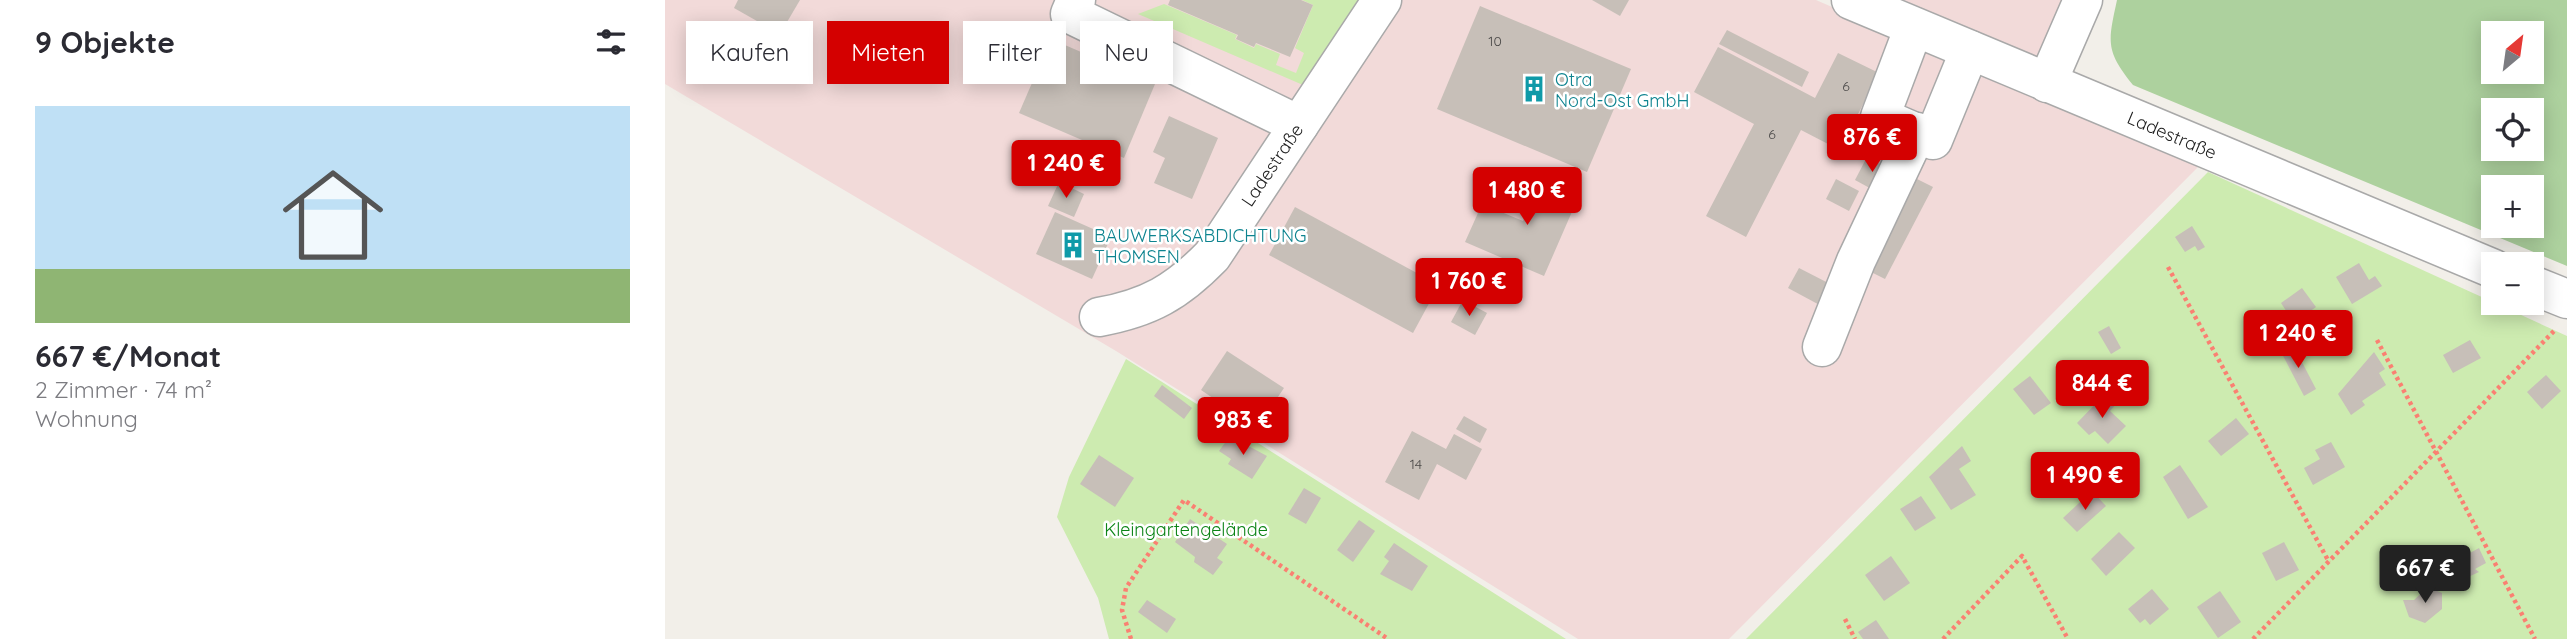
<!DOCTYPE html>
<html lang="de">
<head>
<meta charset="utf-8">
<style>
  body { margin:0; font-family:Quicksand,sans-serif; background:#f2f2f3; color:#2b2b33; height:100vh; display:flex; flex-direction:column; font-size:26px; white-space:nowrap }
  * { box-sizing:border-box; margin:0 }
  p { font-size:23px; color:#7c7c81 }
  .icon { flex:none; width:38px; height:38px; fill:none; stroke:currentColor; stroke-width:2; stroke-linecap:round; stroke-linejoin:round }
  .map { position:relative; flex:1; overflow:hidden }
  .side { display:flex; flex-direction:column; background:#fff; width:665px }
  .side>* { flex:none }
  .guide { position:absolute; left:21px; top:21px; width:665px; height:63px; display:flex; gap:14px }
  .needle { width:46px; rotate:29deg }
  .tools { position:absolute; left:1816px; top:21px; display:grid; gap:14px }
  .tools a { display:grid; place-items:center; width:63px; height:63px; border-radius:0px; background:#fff; box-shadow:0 4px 18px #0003; font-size:35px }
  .price { position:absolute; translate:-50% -60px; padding:0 16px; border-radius:7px; background:#d40000; color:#fff; font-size:23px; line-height:46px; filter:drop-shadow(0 2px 4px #0008) }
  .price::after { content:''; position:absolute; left:50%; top:42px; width:21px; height:16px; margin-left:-10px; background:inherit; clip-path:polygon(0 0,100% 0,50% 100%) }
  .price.on { background:#222; color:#fff }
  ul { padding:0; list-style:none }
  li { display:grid; align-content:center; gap:14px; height:371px; padding:0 35px }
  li+li { border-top:2px solid #e1e1e2 }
  li span { display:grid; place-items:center; height:217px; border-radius:0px; color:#555 }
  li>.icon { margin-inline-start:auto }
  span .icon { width:126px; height:126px; fill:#fffc; stroke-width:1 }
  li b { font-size:30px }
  h2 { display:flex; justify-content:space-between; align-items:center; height:84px; padding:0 35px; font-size:30px }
  .chip { padding:0 24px; border-radius:0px; background:#fff; box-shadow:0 4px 18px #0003; font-size:24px; line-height:63px }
  .chip.on { background:#d40000; color:#fff }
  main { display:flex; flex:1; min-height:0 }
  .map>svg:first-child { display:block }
  .commercial { fill:#f2dad9 }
  .grass { fill:#cdebb0 }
  .forest { fill:#add19e; fill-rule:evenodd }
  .building { fill:#c7bfb8 }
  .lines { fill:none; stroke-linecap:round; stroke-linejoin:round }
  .minor-casing { stroke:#a9a9a9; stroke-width:41 }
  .path { stroke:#fa8072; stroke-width:4.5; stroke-dasharray:3.5 3.5; stroke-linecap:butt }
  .minor { stroke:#fff; stroke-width:38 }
  .labels { text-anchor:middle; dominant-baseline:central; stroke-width:5; stroke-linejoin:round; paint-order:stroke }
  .number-label { font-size:14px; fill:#4b4948 }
  .culture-label { font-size:18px; fill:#0d838f; stroke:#fff; text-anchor:start }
  .street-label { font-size:18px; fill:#222; stroke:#fff }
  .park-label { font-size:18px; fill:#0c8416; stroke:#fff }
</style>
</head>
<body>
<main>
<section class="side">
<h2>9 Objekte<svg class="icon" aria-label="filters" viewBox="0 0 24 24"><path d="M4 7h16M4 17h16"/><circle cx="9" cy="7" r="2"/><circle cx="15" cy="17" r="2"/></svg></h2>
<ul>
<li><span style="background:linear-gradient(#bfe0f5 75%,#8fb573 0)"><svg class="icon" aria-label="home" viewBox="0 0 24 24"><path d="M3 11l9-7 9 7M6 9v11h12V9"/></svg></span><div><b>667 €/Monat</b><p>2 Zimmer · 74 m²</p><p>Wohnung</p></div></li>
</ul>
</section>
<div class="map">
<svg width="1902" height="639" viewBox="0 0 1902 639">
  <rect width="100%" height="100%" fill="#f2efe9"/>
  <!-- commercial -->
  <g class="commercial">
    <polygon points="0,0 1151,0 1533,167 1064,639 913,639 451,351 0,84"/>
    <polygon points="1224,0 1429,0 1397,77"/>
  </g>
  <!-- grass -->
  <g class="grass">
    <polygon points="637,0 694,0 638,85 473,14 499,4 572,35 570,39 589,48 591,44 615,54 611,65 631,73 639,53 630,48 648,5"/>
    <polygon points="1543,172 1902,336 1902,639 1081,639"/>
    <polygon points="461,359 901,639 444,639 433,598 392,517 404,477"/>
  </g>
  <!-- forest -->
  <path class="forest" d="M1452 0H1902V266L1468 85C1440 50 1443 42 1452 0ZM1829 33H1867V72H1829ZM1829 110H1867V149H1829ZM1829 187H1867V226H1829Z"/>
  <!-- building -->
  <g class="building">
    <polygon points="73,0 135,0 115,34 69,8"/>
    <polygon points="505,0 636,0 648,5 625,57 591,43 589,47 571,39 573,35 503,5"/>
    <polygon points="927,0 964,0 955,16"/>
    <polygon points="815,6 966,69 922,172 772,109"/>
    <polygon points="1062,30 1144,72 1137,87 1054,44"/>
    <polygon points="386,39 490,84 459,158 354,113"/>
    <polygon points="1053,47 1150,98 1173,53 1214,73 1191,118 1209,128 1192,159 1136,130 1081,237 1041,216 1089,124 1029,92"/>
    <polygon points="504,116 553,138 527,199 489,183 500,158 488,152"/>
    <polygon points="1202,157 1224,169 1212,192 1190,180"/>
    <polygon points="877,174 916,191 879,276 800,242 817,204 858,221"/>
    <polygon points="1242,174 1268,187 1220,279 1194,266"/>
    <polygon points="1171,179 1194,191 1184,211 1161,199"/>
    <polygon points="394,182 419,194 409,217 383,206"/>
    <polygon points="630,207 774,285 748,333 604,255"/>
    <polygon points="390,212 446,237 427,279 371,254"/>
    <polygon points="1527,226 1540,247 1533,251 1530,246 1520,252 1510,237"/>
    <polygon points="1694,263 1704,280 1710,276 1717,286 1687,304 1671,277"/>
    <polygon points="797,265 812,273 797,299 783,291"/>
    <polygon points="1134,268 1173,288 1162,309 1123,288"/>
    <polygon points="1637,288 1651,307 1629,323 1616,303"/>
    <polygon points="798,300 822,313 810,335 786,322"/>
    <polygon points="1444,326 1456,348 1446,354 1433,332"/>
    <polygon points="1805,340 1816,358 1788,373 1778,355"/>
    <polygon points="1627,343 1651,389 1639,396 1615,350"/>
    <polygon points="562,351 619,388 592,428 536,390"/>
    <polygon points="1709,352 1720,369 1714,373 1721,385 1697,401 1700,405 1686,415 1673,394"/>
    <polygon points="1881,375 1896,391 1877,409 1862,392"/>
    <polygon points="1365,376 1386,403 1369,415 1348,389"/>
    <polygon points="497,385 527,408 519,419 489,396"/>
    <polygon points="1440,394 1451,404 1445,411 1461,426 1443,444 1430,431 1424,435 1412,423"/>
    <polygon points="799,416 822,429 815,443 791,429"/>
    <polygon points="1571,418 1584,434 1556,456 1543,441"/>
    <polygon points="747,431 781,449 789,434 817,449 801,480 772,464 754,500 720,482"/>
    <polygon points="565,436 602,456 587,479 563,464 566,459 554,451"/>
    <polygon points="1666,442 1680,467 1648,485 1639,468 1655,459 1650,450"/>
    <polygon points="1297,446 1306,461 1294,469 1311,495 1286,510 1264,477"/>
    <polygon points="434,455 469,478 450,507 415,484"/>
    <polygon points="1515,465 1543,507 1523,519 1498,477"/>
    <polygon points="639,488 656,498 641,524 623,514"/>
    <polygon points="1427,491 1441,506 1412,532 1398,518"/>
    <polygon points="1256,496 1271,518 1250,531 1235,509"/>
    <polygon points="525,519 562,544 552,558 558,562 548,575 529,562 530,557 510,542"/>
    <polygon points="694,520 710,531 688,562 672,550"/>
    <polygon points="1454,532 1470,548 1441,576 1426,559"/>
    <polygon points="1619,542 1634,570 1611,581 1597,553"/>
    <polygon points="729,543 763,566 747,591 715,574 724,561 719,557"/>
    <polygon points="1814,548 1821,563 1810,569 1814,572 1788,584 1777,561 1800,550 1803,554"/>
    <polygon points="1226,556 1245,583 1219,601 1200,575"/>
    <polygon points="1763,587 1777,593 1777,609 1760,623 1744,617 1738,600 1749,600"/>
    <polygon points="1487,589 1504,609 1485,625 1480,619 1475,623 1463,609"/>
    <polygon points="1555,591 1576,622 1553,638 1532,607"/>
    <polygon points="482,600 511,619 502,633 473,612"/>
    <polygon points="1211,620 1224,639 1198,639 1193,632"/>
  </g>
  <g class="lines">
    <!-- minor casing -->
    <g class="minor-casing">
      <g id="minor">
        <polyline points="411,0 405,14 634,125"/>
        <polyline points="1186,0 1829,269"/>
        <polyline points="1249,27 1215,117 1268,140 1305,50"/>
        <polyline points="1382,83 1418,0"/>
        <polyline points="1867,285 1902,299"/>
        <path d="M434 317C484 308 512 292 547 256L717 0"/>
        <polyline points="1157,347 1191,261 1252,132"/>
      </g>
    </g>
    <!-- path -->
    <g class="path">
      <polyline points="1503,267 1664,562"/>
      <polyline points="1712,340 1870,639"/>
      <polyline points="1180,619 1190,639"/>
      <polyline points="466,639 457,610 461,588 519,500 723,639"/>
      <polyline points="1278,639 1357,556 1403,639"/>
      <polyline points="1588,639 1889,331"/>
    </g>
    <!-- minor -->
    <use href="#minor" class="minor"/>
  </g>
  <!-- icons -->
  <defs>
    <g id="building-bare" transform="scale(2.1)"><path d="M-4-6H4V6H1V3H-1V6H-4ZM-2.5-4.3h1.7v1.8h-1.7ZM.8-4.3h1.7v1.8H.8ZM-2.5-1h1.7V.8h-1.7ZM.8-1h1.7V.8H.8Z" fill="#0f9aa8" stroke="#fff" stroke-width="2.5" paint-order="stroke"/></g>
  </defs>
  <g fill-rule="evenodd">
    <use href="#building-bare" x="869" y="89"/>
    <use href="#building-bare" x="408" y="245"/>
  </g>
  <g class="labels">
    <!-- number labels -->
    <g class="number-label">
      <text x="830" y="41">10</text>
      <text x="1181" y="86">6</text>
      <text x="1107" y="134">6</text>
      <text x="751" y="464">14</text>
    </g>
    <!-- culture labels -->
    <g class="culture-label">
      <text x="890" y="79">Otra<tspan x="890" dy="21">Nord-Ost GmbH</tspan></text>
      <text x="429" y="235">BAUWERKSABDICHTUNG<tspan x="429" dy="21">THOMSEN</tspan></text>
    </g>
    <!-- street labels -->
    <g class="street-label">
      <text transform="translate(1507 135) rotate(23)">Ladestraße</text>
      <text transform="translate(607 165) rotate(-56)">Ladestraße</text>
    </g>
    <!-- park labels -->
    <g class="park-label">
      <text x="521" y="529">Kleingartengelände</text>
    </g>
  </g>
</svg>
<div class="tools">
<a><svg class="needle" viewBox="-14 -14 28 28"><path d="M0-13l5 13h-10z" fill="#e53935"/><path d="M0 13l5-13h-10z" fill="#7c7c81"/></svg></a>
<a><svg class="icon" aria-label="locate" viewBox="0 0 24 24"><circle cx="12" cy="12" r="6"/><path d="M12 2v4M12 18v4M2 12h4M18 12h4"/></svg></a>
<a>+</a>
<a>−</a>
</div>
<b class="price" style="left:1207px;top:174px">876 €</b>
<b class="price" style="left:401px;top:200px">1 240 €</b>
<b class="price" style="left:862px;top:227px">1 480 €</b>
<b class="price" style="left:804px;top:318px">1 760 €</b>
<b class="price" style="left:1633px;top:370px">1 240 €</b>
<b class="price" style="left:1437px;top:420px">844 €</b>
<b class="price" style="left:578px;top:457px">983 €</b>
<b class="price" style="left:1420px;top:512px">1 490 €</b>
<b class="price on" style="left:1760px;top:605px">667 €</b>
<div class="guide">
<a class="chip">Kaufen</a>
<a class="chip on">Mieten</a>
<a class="chip">Filter</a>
<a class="chip">Neu</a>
</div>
</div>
</main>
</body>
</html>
